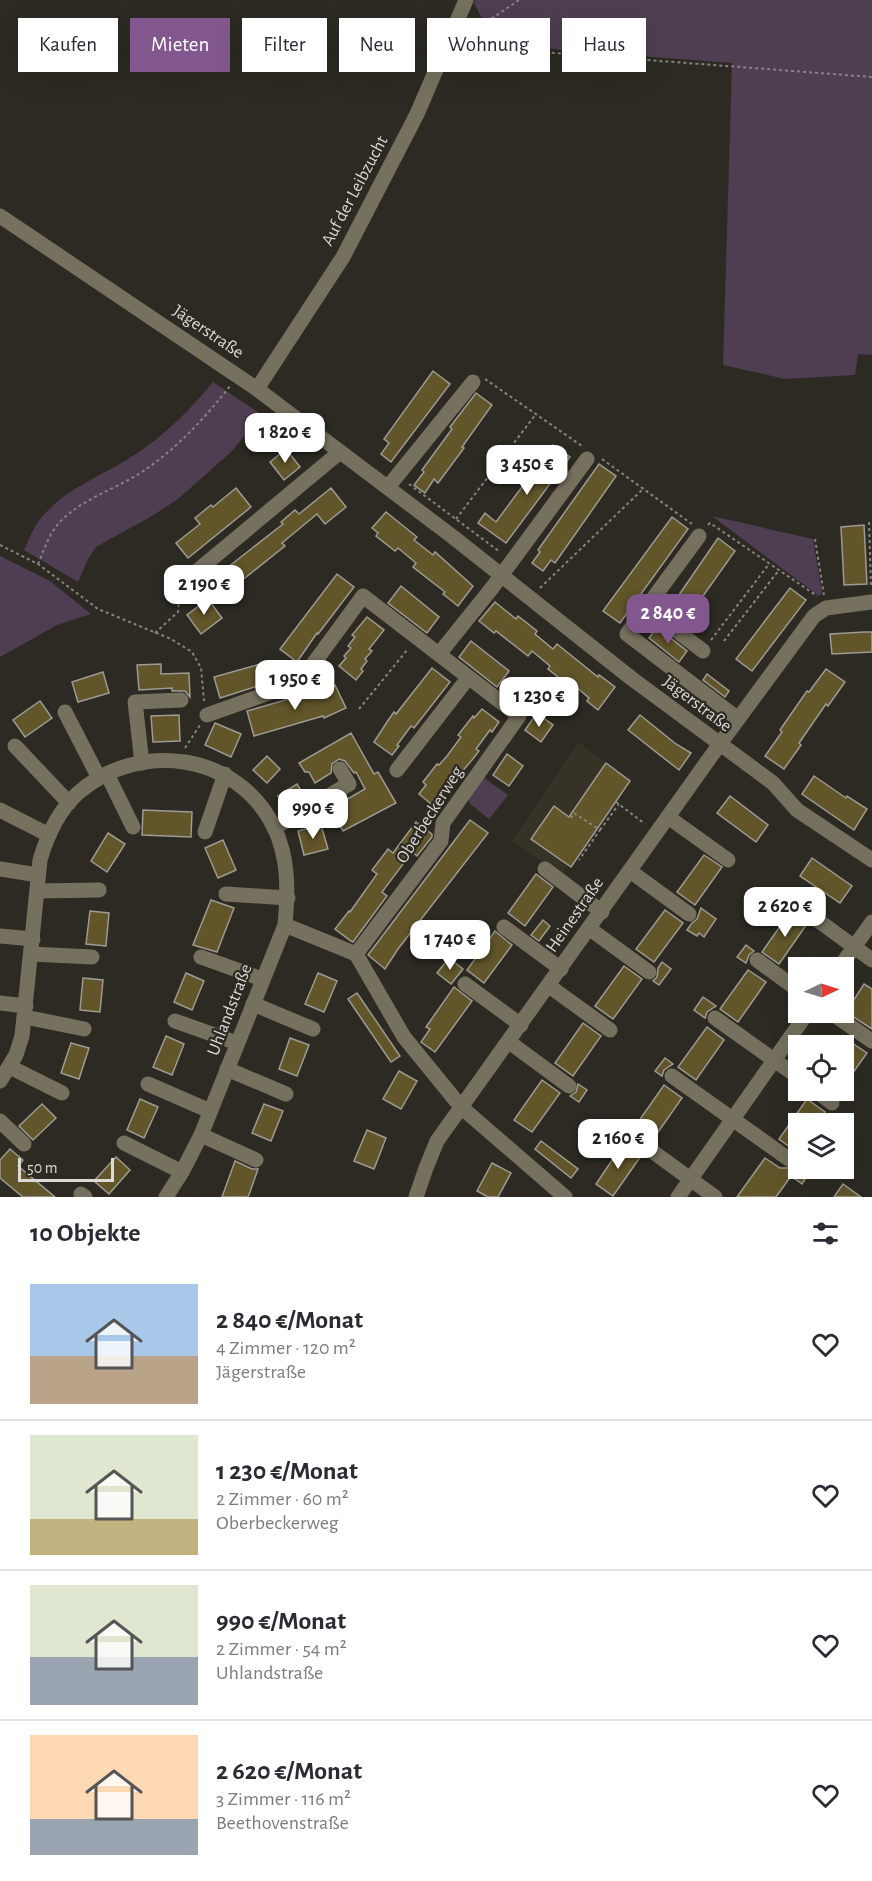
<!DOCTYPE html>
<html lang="de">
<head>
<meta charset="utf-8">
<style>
  body { margin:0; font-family:"Alegreya Sans",sans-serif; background:#f2f2f3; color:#2b2b33; height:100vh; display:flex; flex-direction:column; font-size:22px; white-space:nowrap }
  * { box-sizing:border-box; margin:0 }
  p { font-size:20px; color:#7c7c81 }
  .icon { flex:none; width:33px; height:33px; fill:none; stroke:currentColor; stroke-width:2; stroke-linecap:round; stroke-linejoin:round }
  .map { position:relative; height:1197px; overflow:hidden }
  .panel { display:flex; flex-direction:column; background:#fff; flex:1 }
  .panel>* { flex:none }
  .top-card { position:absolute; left:18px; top:18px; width:837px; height:54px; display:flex; gap:12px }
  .needle { width:39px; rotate:86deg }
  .buttons { position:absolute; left:788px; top:957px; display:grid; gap:12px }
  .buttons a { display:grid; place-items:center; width:66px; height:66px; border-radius:0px; background:#fff; box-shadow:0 6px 24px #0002; font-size:30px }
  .scale { position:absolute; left:18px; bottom:15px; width:96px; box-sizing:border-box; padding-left:6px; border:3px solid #dbdad5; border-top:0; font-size:16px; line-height:21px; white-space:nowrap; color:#dbdad5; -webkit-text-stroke:4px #2c2a23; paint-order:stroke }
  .price { position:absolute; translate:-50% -51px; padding:0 14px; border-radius:12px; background:#fff; color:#222; font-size:20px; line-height:39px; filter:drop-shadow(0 2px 3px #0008) }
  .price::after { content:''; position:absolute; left:50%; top:36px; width:18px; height:14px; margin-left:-9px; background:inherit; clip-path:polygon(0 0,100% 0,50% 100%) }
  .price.selected { background:#82578d; color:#fff }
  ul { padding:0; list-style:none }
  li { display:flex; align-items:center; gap:18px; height:150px; padding:0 30px }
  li+li { border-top:2px solid #e1e1e2 }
  li span { display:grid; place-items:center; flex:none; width:168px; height:120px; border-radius:0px; color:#555 }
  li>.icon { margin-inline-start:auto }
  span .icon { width:72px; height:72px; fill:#fffc; stroke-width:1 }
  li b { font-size:26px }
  h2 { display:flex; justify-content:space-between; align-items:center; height:72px; padding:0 30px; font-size:26px }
  .pill { padding:0 21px; border-radius:0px; background:#fff; box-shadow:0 6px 24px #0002; font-size:21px; line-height:54px }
  .pill.selected { background:#82578d; color:#fff }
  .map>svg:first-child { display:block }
  .built { fill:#363226 }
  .green { fill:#4f3e52 }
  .building { fill:#615529; stroke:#9d9b93; stroke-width:1.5 }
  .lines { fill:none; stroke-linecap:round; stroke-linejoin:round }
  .path { stroke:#86847e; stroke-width:2; stroke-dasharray:3 3; stroke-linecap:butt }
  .minor { stroke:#76715e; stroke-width:15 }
  .labels { text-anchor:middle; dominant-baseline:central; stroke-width:4.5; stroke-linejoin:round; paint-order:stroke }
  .street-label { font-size:18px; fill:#dbdad5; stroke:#2c2a23 }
</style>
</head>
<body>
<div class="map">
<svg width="872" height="1197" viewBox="0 0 872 1197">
  <rect width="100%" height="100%" fill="#2c2a23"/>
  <!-- built -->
  <polygon class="built" points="578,742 606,763 577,804 599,821 591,832 594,834 571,867 568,865 561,875 512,841"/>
  <!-- green -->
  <g class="green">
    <polygon points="475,0 872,0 872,355 858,354 855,375 785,379 723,365 732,63 562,50 494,43 474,3"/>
    <path d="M213 382 262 415 231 452 178 499 152 516 96 547 88 559 78 582 24 550C28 542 31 533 36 525 60 489 102 477 136 454 165 435 191 409 213 382Z"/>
    <polygon points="712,516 813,539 822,593 819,596"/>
    <polygon points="0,556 50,581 91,614 57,625 0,657"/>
    <polygon points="483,777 508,795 489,819 469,803 469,795"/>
  </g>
  <!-- building -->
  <g class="building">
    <polygon points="433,371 450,384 391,462 381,454 389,443 384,439"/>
    <polygon points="476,393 492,405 462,447 464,448 438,483 434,479 425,493 414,485 424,472 422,470 452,429 450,427"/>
    <polygon points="553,445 570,457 506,543 478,523 485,513 496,522"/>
    <polygon points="286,449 300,467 284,480 270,462"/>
    <polygon points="599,464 616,476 555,563 551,560 543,571 532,563 540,552 538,550"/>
    <polygon points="236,488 251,507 188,558 176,543 200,524 195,518 211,505 213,507"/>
    <polygon points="331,488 346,507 325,524 317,514 282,543 285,546 221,597 209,582 283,524 281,522 295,510 299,514"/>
    <polygon points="386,512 417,537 414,540 433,555 435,552 473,586 458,606 443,594 445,592 413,567 416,563 398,548 395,551 376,536 378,533 372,528"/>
    <polygon points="672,517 688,529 620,623 603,611"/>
    <polygon points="864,525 867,584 844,585 841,527"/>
    <polygon points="718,538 735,551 686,620 682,617 679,621 670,613 672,610 670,608"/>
    <polygon points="337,574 354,587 318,634 317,633 297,662 280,649"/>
    <polygon points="401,586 439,617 427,633 388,603"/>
    <polygon points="790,588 806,600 752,671 736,659"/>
    <polygon points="208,599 222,618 201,634 187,615"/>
    <polygon points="495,602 516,619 518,616 537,631 535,634 553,649 557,644 598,677 599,675 615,687 598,710 587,701 589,698 569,681 567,684 548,669 550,666 532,651 528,656 496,631 494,633 479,621"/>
    <polygon points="367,617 384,630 369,649 372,651 365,659 367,661 361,669 363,671 356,680 339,666 346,658 344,656 351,648 348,646 355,637 352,635"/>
    <polygon points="656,629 658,631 659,629 687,651 679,662 649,638"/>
    <polygon points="865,632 872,632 872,652 832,654 830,634"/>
    <polygon points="471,641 509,671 497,687 459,657"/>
    <polygon points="271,661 276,680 220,698 214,677"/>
    <polygon points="161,664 161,674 189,673 190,697 185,691 172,691 172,688 139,690 137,665"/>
    <polygon points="432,668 450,682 414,728 411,726 397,745 399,746 392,755 374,742 387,722 394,712 396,714"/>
    <polygon points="826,669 845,682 828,706 826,704 799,743 801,745 784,769 765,756 782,732 780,730 807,691 809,692"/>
    <polygon points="103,672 109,693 78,702 72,682"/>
    <polygon points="707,674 729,691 725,697 703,680"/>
    <polygon points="335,685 346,708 324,718 323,716 254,736 247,711 303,695 304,699"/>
    <polygon points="40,701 52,718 25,737 13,720"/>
    <polygon points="482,709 499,722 492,732 490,730 476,749 479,751 472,760 441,796 444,799 436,808 419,794 426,785 423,782 437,764 439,765 447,756 461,737 458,735 473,716 474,718"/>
    <polygon points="537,713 553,725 541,742 525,730"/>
    <polygon points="179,715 180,741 153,742 151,716"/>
    <polygon points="640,715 676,744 691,753 679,770 628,730"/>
    <polygon points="215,723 241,734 231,757 205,745"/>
    <polygon points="351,733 374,774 378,772 396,803 343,831 330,809 365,789 356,772 354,773 345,761 339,759 332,764 331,773 315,783 309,772 305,772 299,763"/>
    <polygon points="507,754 523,766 509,786 493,775"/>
    <polygon points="267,756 280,769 267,783 253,770"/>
    <polygon points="606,763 630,781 571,867 531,839 554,806 569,817"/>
    <polygon points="814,776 846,798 847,796 867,809 854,830 802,794"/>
    <polygon points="297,784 305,797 286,809 278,796"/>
    <polygon points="730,796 768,825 756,842 717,813"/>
    <polygon points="143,810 192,812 191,837 142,835"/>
    <polygon points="470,820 488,833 398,949 385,969 368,955"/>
    <polygon points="416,822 432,834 432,837 417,856 412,852 382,892 387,896 353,942 351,941 335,929 349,911 350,912 377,874 372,870 388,849 393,853"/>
    <polygon points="321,825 328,849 304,855 298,831"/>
    <polygon points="108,833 125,844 107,872 91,861"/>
    <polygon points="223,840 236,870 218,878 205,848"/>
    <polygon points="704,855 722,867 695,905 677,892"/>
    <polygon points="812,858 852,886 840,903 800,876"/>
    <polygon points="536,874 553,887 525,926 508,913"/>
    <polygon points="211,900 234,908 217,952 193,945"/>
    <polygon points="701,908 716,919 704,937 699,933 697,936 687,930 692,923 697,919"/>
    <polygon points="665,910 683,923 654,962 636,949"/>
    <polygon points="90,911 109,913 106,946 86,944"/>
    <polygon points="790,912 807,924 779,964 762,952"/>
    <polygon points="543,920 550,926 539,941 531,935"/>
    <polygon points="495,931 512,945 484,983 467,970"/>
    <polygon points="746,945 754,951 749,955 746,963 737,957"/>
    <polygon points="449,958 463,969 451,984 437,973"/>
    <polygon points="662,962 671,969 659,985 653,981 657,977 658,968"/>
    <polygon points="624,966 642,979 613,1019 595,1006"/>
    <polygon points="748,970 766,982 738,1022 720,1009"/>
    <polygon points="186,973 204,981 192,1010 174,1002"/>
    <polygon points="318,973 337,981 324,1012 305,1004"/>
    <polygon points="83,978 103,980 100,1012 80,1010"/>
    <polygon points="864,984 872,989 872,1029 846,1012"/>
    <polygon points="454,987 472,1001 435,1052 421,1042 430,1029 426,1027"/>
    <polygon points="357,993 400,1056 391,1062 348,999"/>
    <polygon points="703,997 716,1006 707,1012 705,1018 694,1010"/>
    <polygon points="583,1023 601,1036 573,1076 555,1063"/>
    <polygon points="707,1027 724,1040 696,1080 678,1067"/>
    <polygon points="166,1036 184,1044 172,1075 153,1067"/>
    <polygon points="290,1038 309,1045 297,1076 279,1069"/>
    <polygon points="849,1041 867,1053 843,1087 843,1049"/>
    <polygon points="71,1043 89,1048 79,1079 61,1073"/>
    <polygon points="665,1058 673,1064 664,1070 662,1076 655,1071"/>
    <polygon points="399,1071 417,1081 401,1109 383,1099"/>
    <polygon points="542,1080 560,1093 532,1132 514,1120"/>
    <polygon points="578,1084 587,1090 579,1102 570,1096 576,1092"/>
    <polygon points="664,1085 682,1098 654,1138 636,1125"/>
    <polygon points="140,1099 158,1107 144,1138 127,1130"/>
    <polygon points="807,1099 825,1112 817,1124 798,1124 798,1153 779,1139"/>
    <polygon points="42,1104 56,1118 33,1140 19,1126"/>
    <polygon points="264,1104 283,1111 271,1141 252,1133"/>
    <polygon points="367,1130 386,1138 374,1169 354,1161"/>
    <polygon points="541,1141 578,1169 571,1178 535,1149"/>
    <polygon points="623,1144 641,1156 613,1196 596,1184"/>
    <polygon points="10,1149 23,1160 18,1166 55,1197 23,1197 0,1178 0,1160"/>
    <polygon points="116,1157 130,1170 109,1194 94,1181"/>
    <polygon points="765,1158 780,1168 812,1168 802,1184 791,1176 776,1197 737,1197"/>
    <polygon points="235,1161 252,1169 258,1169 250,1192 248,1197 222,1197"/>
    <polygon points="492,1163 511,1173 498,1197 488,1197 477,1191"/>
    <polygon points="843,1184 861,1197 834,1197"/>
  </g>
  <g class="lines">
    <!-- path -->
    <g class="path">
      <polyline points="469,27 494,17 519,0"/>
      <polyline points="462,46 872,77"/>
      <polyline points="485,379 582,446"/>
      <polyline points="602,459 692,524"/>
      <polyline points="409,484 500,552"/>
      <polyline points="456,519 536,414"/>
      <polyline points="869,522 871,587"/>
      <polyline points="708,525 710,523 817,596"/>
      <polyline points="815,539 824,595"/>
      <polyline points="0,545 38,564 98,609 171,639 192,652 201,668 204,701"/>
      <path d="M38 564C44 550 49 534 59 523 82 498 117 489 145 470 178 447 205 418 230 386"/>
      <polyline points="540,588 644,488"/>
      <polyline points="155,633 178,612 179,598"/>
      <polyline points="711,640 769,564"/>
      <polyline points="724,641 779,570"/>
      <polyline points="359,709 408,649"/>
      <polyline points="185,748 200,725"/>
      <polyline points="616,802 645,824"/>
      <polyline points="571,818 574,813 600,830 579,860"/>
      <polyline points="600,830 619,804"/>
    </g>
    <!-- minor -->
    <g class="minor">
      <polyline points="0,216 257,389 453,537 631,678 773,783 797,810 872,860"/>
      <polyline points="257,389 343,257 417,114 466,0"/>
      <polyline points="388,487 473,382"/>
      <polyline points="699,536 627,634 738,719"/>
      <polyline points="179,586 340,452"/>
      <polyline points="646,607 703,651"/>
      <polyline points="439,654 492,588 587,459"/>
      <polyline points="65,712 99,778"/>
      <polyline points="207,715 300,682 363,596 519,716 443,823 441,841 356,954"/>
      <polyline points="15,746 69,803"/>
      <polyline points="142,763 135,702 181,700"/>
      <polyline points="397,770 468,678"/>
      <polyline points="107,774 133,827"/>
      <polyline points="0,810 49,835"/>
      <polyline points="668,817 728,860"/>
      <polyline points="274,828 349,784 340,769"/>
      <polyline points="205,832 225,774"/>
      <polyline points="0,869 38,875"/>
      <polyline points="545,869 602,912"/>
      <polyline points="630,871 689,914"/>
      <polyline points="37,891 99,890"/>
      <polyline points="226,894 288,898"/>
      <polyline points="797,905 872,960"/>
      <polyline points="285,925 356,954 404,1037 461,1107 565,1197"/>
      <polyline points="504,927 561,969"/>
      <polyline points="590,929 649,972"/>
      <polyline points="0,936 33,939"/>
      <polyline points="31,954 92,957"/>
      <polyline points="201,957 262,979"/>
      <polyline points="757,960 798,990"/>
      <polyline points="839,968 872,922"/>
      <polyline points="465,984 521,1025"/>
      <polyline points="549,986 610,1030"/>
      <polyline points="0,1003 26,1006"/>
      <polyline points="253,1004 313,1029"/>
      <polyline points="830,1012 872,1041"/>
      <polyline points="25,1017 84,1029"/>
      <polyline points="715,1018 798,1077"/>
      <polyline points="175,1021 237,1043"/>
      <polyline points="509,1042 569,1086"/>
      <polyline points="10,1067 62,1093"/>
      <polyline points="227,1069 286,1094"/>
      <polyline points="672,1076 790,1160"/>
      <path d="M0 1081 16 1055 22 1036 40 860C47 836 59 810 78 793 138 740 237 752 274 827 289 858 288 892 285 925L201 1135 182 1172 166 1197"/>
      <polyline points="148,1084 210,1111"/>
      <polyline points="815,1090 832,1103"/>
      <polyline points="0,1121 24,1144"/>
      <polyline points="201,1135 256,1160"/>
      <polyline points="630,1135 715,1197"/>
      <polyline points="124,1143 182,1172"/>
      <polyline points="81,1194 85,1197"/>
      <polyline points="416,1197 426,1168 437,1141 719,745 814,616 826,608 872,602"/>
      <polyline points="678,1197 808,1012"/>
    </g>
  </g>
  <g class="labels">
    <!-- street labels -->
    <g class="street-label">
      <text transform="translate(355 191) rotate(-62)">Auf der Leibzucht</text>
      <text transform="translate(208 332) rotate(34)">Jägerstraße</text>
      <text transform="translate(697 704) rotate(37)">Jägerstraße</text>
      <text transform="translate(430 815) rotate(-58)">Oberbeckerweg</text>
      <text transform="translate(575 915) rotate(-55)">Heinestraße</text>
      <text transform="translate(230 1010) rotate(-69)">Uhlandstraße</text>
    </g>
  </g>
</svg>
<div class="buttons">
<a><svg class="needle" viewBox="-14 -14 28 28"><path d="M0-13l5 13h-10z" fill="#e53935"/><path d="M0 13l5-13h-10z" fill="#7c7c81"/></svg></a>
<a><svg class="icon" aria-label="locate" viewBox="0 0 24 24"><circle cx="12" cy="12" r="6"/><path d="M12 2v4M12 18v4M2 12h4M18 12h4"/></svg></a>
<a><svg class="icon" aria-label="layers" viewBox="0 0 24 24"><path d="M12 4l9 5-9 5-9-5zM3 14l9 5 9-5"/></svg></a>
</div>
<div class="scale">50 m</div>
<b class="price" style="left:285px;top:464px">1 820 €</b>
<b class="price" style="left:527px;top:496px">3 450 €</b>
<b class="price" style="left:204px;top:616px">2 190 €</b>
<b class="price selected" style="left:668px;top:645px">2 840 €</b>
<b class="price" style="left:295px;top:711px">1 950 €</b>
<b class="price" style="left:539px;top:728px">1 230 €</b>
<b class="price" style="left:313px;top:840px">990 €</b>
<b class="price" style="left:785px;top:938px">2 620 €</b>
<b class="price" style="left:450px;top:971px">1 740 €</b>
<b class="price" style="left:618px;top:1170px">2 160 €</b>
<div class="top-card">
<a class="pill">Kaufen</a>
<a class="pill selected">Mieten</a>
<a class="pill">Filter</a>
<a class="pill">Neu</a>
<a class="pill">Wohnung</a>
<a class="pill">Haus</a>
</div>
</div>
<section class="panel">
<h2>10 Objekte<svg class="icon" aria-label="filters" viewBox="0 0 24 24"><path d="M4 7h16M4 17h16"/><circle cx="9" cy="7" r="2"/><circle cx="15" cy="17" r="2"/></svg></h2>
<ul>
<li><span style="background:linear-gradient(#a9c7e8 60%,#b9a48a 0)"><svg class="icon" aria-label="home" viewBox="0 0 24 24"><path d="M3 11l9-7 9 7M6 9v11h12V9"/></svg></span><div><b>2 840 €/Monat</b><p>4 Zimmer · 120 m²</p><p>Jägerstraße</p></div><svg class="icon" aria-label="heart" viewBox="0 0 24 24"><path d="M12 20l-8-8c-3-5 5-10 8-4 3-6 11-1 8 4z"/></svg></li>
<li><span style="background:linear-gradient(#dfe7d0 70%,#c2b280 0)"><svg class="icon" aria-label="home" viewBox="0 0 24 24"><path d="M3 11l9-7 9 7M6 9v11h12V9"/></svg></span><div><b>1 230 €/Monat</b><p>2 Zimmer · 60 m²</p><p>Oberbeckerweg</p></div><svg class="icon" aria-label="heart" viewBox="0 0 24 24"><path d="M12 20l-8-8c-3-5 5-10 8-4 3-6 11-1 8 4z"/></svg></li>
<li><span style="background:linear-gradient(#dfe7d0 60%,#9aa5b1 0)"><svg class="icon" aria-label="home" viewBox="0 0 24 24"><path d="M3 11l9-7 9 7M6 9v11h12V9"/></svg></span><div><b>990 €/Monat</b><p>2 Zimmer · 54 m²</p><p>Uhlandstraße</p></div><svg class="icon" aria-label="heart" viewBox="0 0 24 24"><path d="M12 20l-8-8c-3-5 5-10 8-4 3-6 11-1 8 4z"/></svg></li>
<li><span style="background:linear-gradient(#ffd9b3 70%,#9aa5b1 0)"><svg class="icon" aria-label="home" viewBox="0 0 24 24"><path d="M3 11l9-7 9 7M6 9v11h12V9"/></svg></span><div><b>2 620 €/Monat</b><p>3 Zimmer · 116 m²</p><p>Beethovenstraße</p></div><svg class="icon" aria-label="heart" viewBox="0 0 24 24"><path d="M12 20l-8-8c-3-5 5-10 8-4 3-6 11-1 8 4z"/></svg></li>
</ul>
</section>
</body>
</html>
